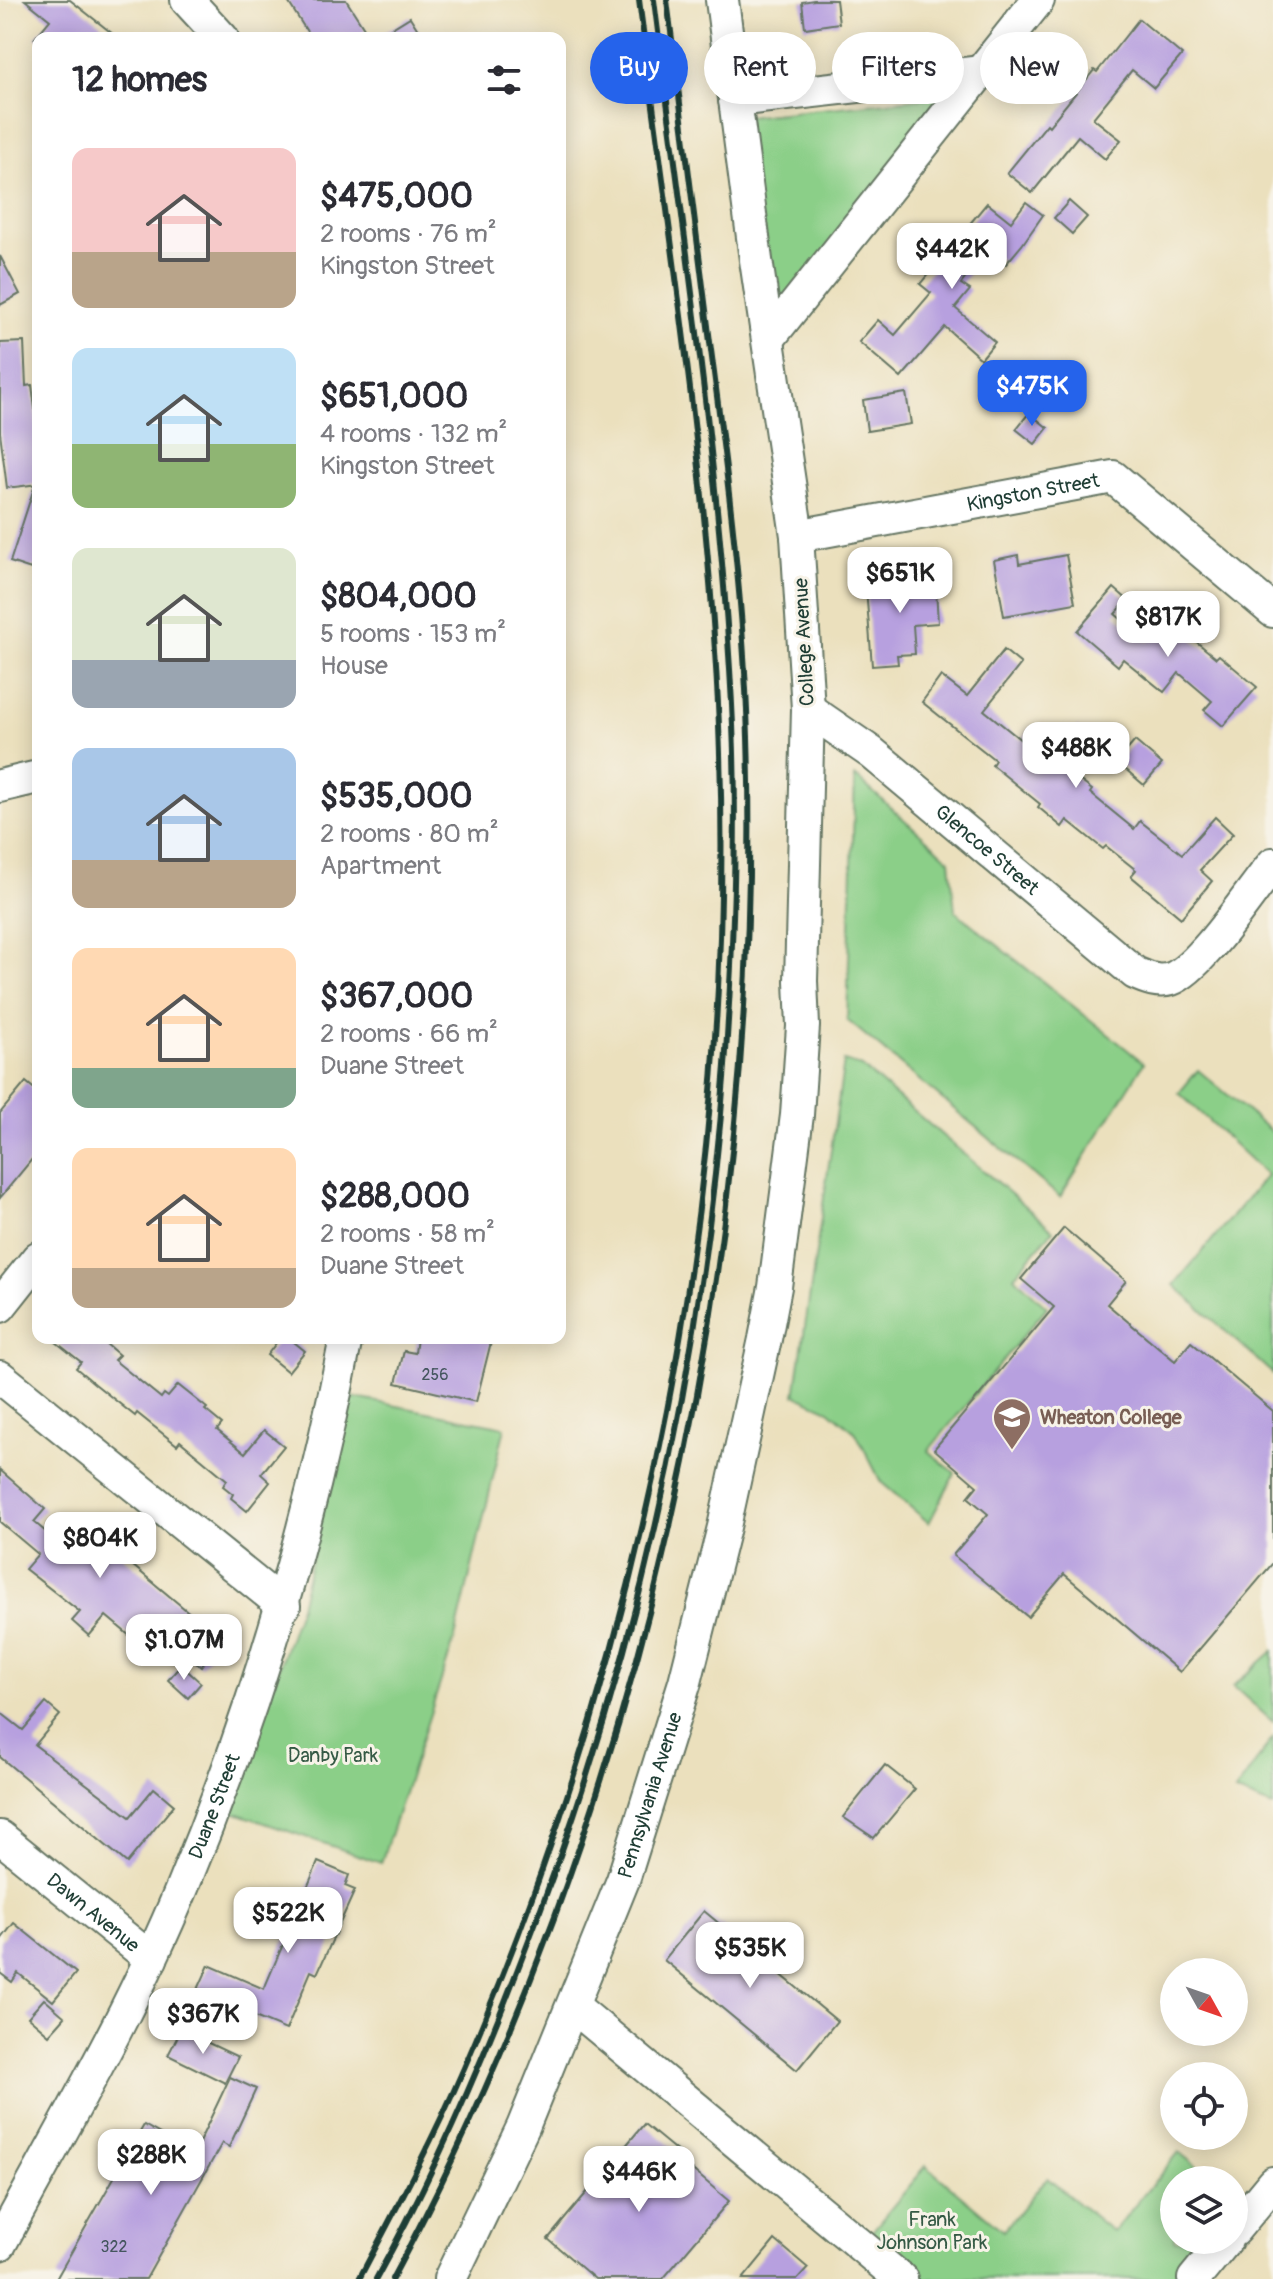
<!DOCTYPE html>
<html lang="en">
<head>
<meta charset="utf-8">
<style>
  body { margin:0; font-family:Pangolin,sans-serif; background:#f7f7f7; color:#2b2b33; height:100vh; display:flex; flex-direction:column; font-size:30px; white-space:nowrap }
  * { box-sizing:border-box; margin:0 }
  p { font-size:26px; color:#7c7c81 }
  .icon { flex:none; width:44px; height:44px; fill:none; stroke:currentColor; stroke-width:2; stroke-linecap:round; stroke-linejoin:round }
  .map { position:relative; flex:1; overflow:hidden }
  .sheet { position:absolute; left:32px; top:32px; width:534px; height:1312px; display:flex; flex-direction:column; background:#fff; border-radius:16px; box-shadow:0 4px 20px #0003 }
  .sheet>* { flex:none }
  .guide { position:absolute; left:590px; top:32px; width:562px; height:72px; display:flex; gap:16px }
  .needle { width:52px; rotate:130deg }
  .buttons { position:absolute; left:1160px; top:1958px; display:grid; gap:16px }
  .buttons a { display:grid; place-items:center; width:88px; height:88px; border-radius:50%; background:#fff; box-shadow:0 4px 20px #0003; font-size:40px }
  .price { position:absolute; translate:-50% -68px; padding:0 18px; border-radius:16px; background:#fff; color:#222; font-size:26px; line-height:52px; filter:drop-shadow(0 2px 4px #0008) }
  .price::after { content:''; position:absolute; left:50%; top:48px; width:24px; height:18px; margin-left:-12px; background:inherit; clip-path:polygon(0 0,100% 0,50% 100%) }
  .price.current { background:#2563eb; color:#fff }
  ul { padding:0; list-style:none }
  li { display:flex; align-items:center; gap:24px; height:200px; padding:0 40px }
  li span { display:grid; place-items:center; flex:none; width:224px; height:160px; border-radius:16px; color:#555 }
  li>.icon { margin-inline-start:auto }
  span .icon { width:96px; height:96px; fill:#fffc; stroke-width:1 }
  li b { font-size:34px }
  h2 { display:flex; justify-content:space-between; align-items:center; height:96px; padding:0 40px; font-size:34px }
  .chip { padding:0 28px; border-radius:36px; background:#fff; box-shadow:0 4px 20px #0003; font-size:28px; line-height:72px }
  .chip.current { background:#2563eb; color:#fff }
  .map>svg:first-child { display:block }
  .green { fill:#8bcf88; stroke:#55865e; stroke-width:2 }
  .building { fill:#b7a0df }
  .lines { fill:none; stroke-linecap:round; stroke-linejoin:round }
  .minor-casing { stroke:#667664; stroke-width:36 }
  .minor { stroke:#fff; stroke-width:32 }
  .rail { stroke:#1f3d34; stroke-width:6 }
  .labels { text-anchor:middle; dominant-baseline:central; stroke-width:6; stroke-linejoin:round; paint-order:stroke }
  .number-label { font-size:16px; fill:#45565f }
  .street-label { font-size:20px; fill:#1f3d34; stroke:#f7f3e8 }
  .education-label { font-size:20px; font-weight:bold; fill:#785e54; stroke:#f7f3e8; text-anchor:start }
  .park-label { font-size:20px; fill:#355a45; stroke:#f7f3e8 }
</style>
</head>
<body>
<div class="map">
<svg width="1273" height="2279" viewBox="0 0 1273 2279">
  <rect width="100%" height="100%" fill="#f7f3e8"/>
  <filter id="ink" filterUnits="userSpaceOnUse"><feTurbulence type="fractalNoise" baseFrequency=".0125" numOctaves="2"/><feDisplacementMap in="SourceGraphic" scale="16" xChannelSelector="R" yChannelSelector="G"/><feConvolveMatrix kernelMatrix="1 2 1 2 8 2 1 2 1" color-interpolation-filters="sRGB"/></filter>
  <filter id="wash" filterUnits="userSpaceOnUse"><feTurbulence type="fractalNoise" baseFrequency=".006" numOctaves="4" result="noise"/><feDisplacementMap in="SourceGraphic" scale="32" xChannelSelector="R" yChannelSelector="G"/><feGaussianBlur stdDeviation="1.8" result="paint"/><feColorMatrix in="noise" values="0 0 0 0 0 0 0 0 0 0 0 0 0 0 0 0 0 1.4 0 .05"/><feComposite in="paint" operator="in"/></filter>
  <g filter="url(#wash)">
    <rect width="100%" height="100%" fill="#ebe0bd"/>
    <!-- green -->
    <g class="green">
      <polygon points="954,95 773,323 745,117"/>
      <polygon points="855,776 950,860 955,911 1144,1063 1060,1197 847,1020"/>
      <polygon points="844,1061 862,1067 1053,1230 1014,1276 1047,1307 928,1451 955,1473 929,1523 881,1482 856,1433 829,1410 795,1395"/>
      <polygon points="1198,1070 1273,1133 1273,1374 1174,1285 1267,1175 1179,1093"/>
      <polygon points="351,1397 505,1427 455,1638 381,1863 230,1811 300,1606"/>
      <polygon points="1273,1651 1273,1722 1233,1686"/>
      <polygon points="1273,1738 1273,1807 1235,1792"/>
      <polygon points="1179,2152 1213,2180 1174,2180 1174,2240 1219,2240 1186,2279 910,2279 864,2241 926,2166 1003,2231 1047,2178 1113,2232"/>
    </g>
    <g id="blocks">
      <!-- building -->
      <g class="building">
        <polygon points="25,0 70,0 118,38 35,38 50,20"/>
        <polygon points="287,0 346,0 366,31 356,38 311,38"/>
        <polygon points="814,0 836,0 839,23 805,28 802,2"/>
        <polygon points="410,17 423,38 376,38"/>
        <polygon points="1139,19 1182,55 1154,88 1132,70 1093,118 1121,140 1105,159 1078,136 1032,193 1007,173 1047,124 1049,126 1094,70 1097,72"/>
        <polygon points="1069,201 1087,217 1072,234 1054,218"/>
        <polygon points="1026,202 1043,215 1022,245 1006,264 988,249 961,284 970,290 955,308 995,342 981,359 945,327 901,378 859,342 878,320 895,335 931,293 920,284 987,203 1011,222"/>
        <polygon points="0,256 20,294 0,305"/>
        <polygon points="24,342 26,386 32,385 38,431 38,484 7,488 0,432 0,343"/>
        <polygon points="906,393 911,424 867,431 863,400"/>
        <polygon points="1029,413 1048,428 1035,444 1016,429"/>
        <polygon points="34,488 38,489 38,568 32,566 31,569 10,562"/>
        <polygon points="1018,555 1019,564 1066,555 1075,603 1004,616 994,560"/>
        <polygon points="935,573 938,623 913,625 915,654 897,655 898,664 872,666 866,588 894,586 893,576"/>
        <polygon points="1114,588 1128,600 1115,614 1148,642 1161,626 1176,638 1182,630 1216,658 1219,655 1257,687 1223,726 1204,710 1212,701 1179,673 1164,692 1123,659 1118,666 1077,631"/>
        <polygon points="1004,650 1021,664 984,710 1021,740 1032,727 1059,748 1077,727 1099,745 1074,776 1092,790 1090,793 1134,829 1140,821 1182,854 1215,817 1233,834 1200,870 1212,881 1181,918 1131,876 1136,870 1106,846 1103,849 1067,820 1062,827 1038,807 1040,804 992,765 995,760 922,702 941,676 967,696"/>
        <polygon points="1135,741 1162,764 1144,785 1117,762"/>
        <polygon points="26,1082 38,1092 38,1152 0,1198 0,1113"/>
        <polygon points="1064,1228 1126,1281 1107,1304 1175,1361 1191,1342 1273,1411 1273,1563 1180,1672 1064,1574 1028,1617 953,1555 988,1514 968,1497 977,1486 934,1449 1054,1307 1021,1279"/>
        <polygon points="51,1338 99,1338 119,1355 114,1360 161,1398 164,1394 168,1397 178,1385 207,1408 205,1410 222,1424 217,1430 245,1453 264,1430 284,1446 261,1474 270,1482 247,1511 231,1498 233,1494 223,1486 227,1480 180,1441 177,1445 137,1413 135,1416 95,1384 76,1368 81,1362"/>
        <polygon points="280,1338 289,1338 305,1351 288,1372 267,1355"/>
        <polygon points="417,1338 492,1338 476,1402 396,1383 404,1351 415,1353"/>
        <polygon points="0,1470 45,1509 34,1522 65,1548 81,1528 106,1548 108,1545 222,1640 201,1666 144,1619 130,1636 106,1616 89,1636 72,1621 80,1612 25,1569 38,1554 0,1522"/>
        <polygon points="181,1665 201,1683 188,1698 168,1680"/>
        <polygon points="46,1703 60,1715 35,1745 130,1817 154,1788 174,1805 127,1863 0,1757 0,1712 23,1730"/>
        <polygon points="885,1765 915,1789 874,1838 843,1817"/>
        <polygon points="318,1862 349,1875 345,1886 355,1890 317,1974 311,1971 286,2030 238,2010 237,2014 195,1996 209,1965 264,1989"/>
        <polygon points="704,1911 837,2021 797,2070 664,1960"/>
        <polygon points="14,1923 76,1973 53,2001 18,1973 12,1982 0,1973 0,1941"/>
        <polygon points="44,1999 65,2017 49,2035 28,2017"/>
        <polygon points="181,2030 238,2057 225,2083 168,2055"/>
        <polygon points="230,2077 256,2089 229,2147 222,2143 146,2279 56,2279 144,2125 194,2153"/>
        <polygon points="644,2124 678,2152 675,2155 729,2201 663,2279 595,2279 548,2239"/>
        <polygon points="775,2240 808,2268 798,2279 743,2279"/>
      </g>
    </g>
  </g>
  <g filter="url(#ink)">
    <use href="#blocks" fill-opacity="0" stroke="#667664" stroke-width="2"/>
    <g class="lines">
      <!-- minor casing -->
      <g class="minor-casing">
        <g id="minor">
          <polyline points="187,0 222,38"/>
          <polyline points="735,100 982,72"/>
          <polyline points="769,338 1038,0"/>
          <path id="s1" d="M797 536 1113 477 1273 611"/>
          <path id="s2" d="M808 709 872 753 1135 973C1146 978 1158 983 1171 979 1201 968 1251 891 1273 864"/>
          <polyline points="0,786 38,777"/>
          <polyline points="0,1306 38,1258"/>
          <polyline points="0,1377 284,1606"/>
          <path id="s3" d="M0 1837 151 1959"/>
          <polyline points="573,2006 901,2279"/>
          <polyline points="1234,2230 1273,2183"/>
          <path id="s4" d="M0 2244C63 2127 131 2012 182 1888 256 1710 310 1527 346 1338"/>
          <path id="s5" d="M450 2279 523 2127 623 1880 685 1682 724 1527 765 1339 775 1287 797 1115 803 1026 801 981 808 709 797 536 756 260 722 0"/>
          <polyline points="1194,2279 1226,2240"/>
        </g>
      </g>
      <!-- minor -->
      <use href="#minor" class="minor"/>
      <!-- rail -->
      <g class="rail">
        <path d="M359 2279C396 2209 433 2140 464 2068 646 1647 738 1185 719 726 709 483 670 241 639 0"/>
        <path d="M376 2279C433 2176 480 2068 522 1958 634 1672 702 1373 725 1066 733 953 738 839 733 725 722 482 684 241 654 0"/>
        <path d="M392 2279C640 1818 764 1259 748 737 744 607 728 479 711 350 696 234 682 117 667 0"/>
      </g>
    </g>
  </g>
  <!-- icons -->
  <defs>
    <g id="university-pin" transform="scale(2)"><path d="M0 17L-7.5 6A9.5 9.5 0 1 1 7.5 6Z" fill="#8d6e63" stroke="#f7f3e8"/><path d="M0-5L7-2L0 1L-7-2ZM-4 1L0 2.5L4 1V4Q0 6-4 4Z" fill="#fff"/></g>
  </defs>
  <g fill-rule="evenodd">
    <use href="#university-pin" x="1012" y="1417"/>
  </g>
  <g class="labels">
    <!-- number labels -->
    <g class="number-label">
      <text x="435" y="1375">256</text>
      <text x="114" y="2247">322</text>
    </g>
    <!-- street labels -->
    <g class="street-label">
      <text stroke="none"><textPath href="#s1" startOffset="240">Kingston Street</textPath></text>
      <text transform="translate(804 642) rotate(-93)">College Avenue</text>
      <text stroke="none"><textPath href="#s2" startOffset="228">Glencoe Street</textPath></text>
      <text stroke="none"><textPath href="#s5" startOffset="524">Pennsylvania Avenue</textPath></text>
      <text stroke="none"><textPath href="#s4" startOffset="488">Duane Street</textPath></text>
      <text stroke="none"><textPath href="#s3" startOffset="120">Dawn Avenue</textPath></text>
    </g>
    <!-- education labels -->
    <g class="education-label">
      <text x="1040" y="1417">Wheaton College</text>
    </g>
    <!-- park labels -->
    <g class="park-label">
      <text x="333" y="1755">Danby Park</text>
      <text x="932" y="2219">Frank<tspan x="932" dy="23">Johnson Park</tspan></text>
    </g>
  </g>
</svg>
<div class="buttons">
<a><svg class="needle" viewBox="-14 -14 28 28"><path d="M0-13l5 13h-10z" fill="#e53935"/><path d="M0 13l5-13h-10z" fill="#7c7c81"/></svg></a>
<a><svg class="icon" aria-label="locate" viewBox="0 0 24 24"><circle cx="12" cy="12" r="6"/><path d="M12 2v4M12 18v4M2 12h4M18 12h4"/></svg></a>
<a><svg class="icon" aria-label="layers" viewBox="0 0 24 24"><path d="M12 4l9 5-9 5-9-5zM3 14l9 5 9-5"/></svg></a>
</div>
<b class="price" style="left:952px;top:291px">$442K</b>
<b class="price current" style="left:1032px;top:428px">$475K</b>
<b class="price" style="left:900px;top:615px">$651K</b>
<b class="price" style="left:1168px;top:659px">$817K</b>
<b class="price" style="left:1076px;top:790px">$488K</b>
<b class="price" style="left:100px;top:1580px">$804K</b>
<b class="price" style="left:184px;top:1682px">$1.07M</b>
<b class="price" style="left:288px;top:1955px">$522K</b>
<b class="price" style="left:750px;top:1990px">$535K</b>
<b class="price" style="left:203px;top:2056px">$367K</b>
<b class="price" style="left:151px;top:2197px">$288K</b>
<b class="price" style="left:639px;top:2214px">$446K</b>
<div class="guide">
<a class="chip current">Buy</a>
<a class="chip">Rent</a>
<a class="chip">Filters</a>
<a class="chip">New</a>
</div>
<section class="sheet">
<h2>12 homes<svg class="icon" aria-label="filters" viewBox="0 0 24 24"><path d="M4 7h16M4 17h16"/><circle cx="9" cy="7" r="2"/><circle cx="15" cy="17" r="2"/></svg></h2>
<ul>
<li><span style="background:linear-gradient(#f6c9c9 65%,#b9a48a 0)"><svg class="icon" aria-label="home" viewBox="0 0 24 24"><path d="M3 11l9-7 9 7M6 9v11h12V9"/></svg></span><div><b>$475,000</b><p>2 rooms · 76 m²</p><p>Kingston Street</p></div></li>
<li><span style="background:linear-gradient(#bfe0f5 60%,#8fb573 0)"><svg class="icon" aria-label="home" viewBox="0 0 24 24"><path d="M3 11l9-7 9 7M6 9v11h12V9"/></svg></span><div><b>$651,000</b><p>4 rooms · 132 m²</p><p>Kingston Street</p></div></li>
<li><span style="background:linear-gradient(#dfe7d0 70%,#9aa5b1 0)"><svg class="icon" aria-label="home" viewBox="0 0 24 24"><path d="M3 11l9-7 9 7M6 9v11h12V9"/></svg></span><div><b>$804,000</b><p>5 rooms · 153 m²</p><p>House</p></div></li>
<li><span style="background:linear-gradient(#a9c7e8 70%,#b9a48a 0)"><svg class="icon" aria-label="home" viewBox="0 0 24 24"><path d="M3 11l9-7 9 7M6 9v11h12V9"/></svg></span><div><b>$535,000</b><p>2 rooms · 80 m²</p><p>Apartment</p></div></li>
<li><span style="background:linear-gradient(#ffd9b3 75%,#7fa58c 0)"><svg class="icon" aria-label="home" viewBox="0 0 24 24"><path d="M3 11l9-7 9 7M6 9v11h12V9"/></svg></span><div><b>$367,000</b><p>2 rooms · 66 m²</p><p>Duane Street</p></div></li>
<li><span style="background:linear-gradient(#ffd9b3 75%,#b9a48a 0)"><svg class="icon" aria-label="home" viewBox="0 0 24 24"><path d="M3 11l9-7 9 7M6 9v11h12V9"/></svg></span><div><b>$288,000</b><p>2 rooms · 58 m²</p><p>Duane Street</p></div></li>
</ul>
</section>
</div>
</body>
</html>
